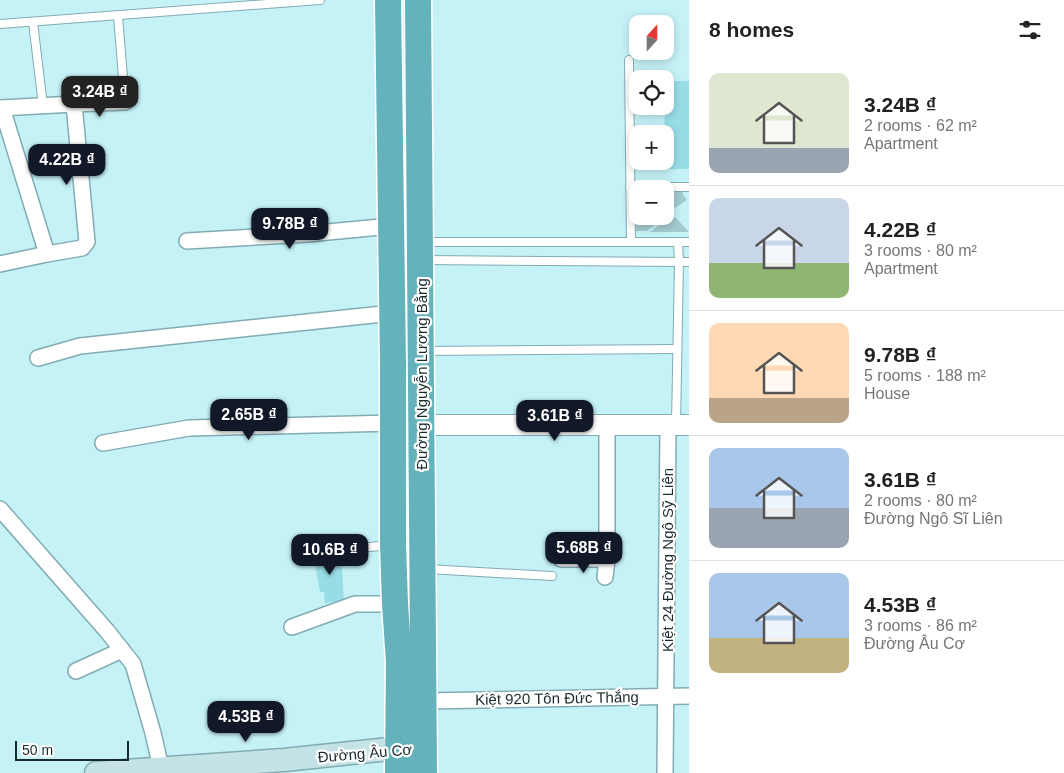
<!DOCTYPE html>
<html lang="en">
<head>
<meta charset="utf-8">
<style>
  body { margin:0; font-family:Arial,sans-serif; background:#f6f6f6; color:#222; height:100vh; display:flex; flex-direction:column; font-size:19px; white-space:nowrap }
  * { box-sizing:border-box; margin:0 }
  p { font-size:16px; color:#767676 }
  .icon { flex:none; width:28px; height:28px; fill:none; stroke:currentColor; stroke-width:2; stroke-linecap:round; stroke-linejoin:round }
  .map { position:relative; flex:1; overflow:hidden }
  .sheet { display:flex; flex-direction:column; background:#fff; width:375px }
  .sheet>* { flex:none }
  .needle { width:32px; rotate:21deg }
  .buttons { position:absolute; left:629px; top:15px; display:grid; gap:10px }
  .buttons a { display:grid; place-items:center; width:45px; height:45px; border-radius:10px; background:#fff; box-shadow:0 2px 8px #0003; font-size:25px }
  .scale { position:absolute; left:15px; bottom:12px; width:114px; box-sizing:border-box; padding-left:5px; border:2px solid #182a2c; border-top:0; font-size:14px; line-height:18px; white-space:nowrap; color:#182a2c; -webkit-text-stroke:4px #fff; paint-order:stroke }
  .price { position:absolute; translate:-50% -42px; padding:0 11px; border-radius:10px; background:#111827; color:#fff; font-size:16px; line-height:32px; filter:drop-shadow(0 1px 2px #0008) }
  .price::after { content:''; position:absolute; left:50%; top:30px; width:15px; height:11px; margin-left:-8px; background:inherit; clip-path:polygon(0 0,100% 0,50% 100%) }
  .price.current { background:#222; color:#fff }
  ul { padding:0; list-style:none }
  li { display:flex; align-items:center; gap:15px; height:125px; padding:0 20px }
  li+li { border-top:1px solid #e0e0e0 }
  li span { display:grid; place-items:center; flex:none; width:140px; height:100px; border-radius:10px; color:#555 }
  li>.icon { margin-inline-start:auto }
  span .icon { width:60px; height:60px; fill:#fffc; stroke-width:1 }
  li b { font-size:21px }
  h2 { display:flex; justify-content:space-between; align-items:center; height:60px; padding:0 20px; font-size:21px }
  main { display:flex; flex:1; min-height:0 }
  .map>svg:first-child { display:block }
  .green { fill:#a3cbd0 }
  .building { fill:#98dde5 }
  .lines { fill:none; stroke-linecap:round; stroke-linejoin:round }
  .service-casing { stroke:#81acb2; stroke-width:10 }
  .minor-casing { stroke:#81acb2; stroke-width:18 }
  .tertiary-casing { stroke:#81acb2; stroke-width:22 }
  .secondary-casing { stroke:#81acb2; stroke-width:25 }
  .trunk-casing { stroke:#fff; stroke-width:29 }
  .service { stroke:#fff; stroke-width:8 }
  .minor { stroke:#fff; stroke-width:15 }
  .tertiary { stroke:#fff; stroke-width:20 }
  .secondary { stroke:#c5e2e6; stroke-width:22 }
  .trunk { stroke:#64b3bc; stroke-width:26 }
  .labels { text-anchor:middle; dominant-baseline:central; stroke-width:4.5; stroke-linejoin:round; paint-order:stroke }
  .street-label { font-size:15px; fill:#182a2c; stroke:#fff }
</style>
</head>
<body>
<main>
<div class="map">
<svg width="689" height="773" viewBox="0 0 689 773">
  <rect width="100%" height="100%" fill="#c5f2f7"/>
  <!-- green -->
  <g class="green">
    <polygon points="665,189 683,189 683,195 687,200 675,208 671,206 667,207 665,203"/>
    <polygon points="637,214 638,216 665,217 647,231 636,231"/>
    <polygon points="675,217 689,232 650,232 667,219"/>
  </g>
  <!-- building -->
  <g class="building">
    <polygon points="665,81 689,81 689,169 664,169"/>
    <polygon points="341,553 344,601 325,603 324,592 320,592 313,554"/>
  </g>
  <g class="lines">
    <!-- service casing -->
    <g class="service-casing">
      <g id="service">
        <polyline points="118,16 125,102"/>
        <polyline points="33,22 43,106"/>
        <polyline points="0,24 320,0"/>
        <polyline points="629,60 631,242"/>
        <polyline points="630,187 689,187"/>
        <polyline points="424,242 689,242"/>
        <polyline points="423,260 689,262"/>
        <polyline points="425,351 677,349"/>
        <polyline points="676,425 679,262 678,242"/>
        <polyline points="323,552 389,545"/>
        <polyline points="427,569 552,576"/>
      </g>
    </g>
    <!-- minor casing -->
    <g class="minor-casing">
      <g id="minor">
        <polyline points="74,104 125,102"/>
        <polyline points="0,108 74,104 87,242 82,248 47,254 0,264"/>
        <polyline points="2,108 47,254"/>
        <polyline points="187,241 307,234 391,226"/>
        <polyline points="38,358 80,346 392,313"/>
        <polyline points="103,443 189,428 393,423"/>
        <polyline points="0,509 107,631 133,664 153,733 161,768"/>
        <polyline points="561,559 607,559"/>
        <polyline points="605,577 607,559 607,425"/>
        <polyline points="292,627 355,604 395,604"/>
        <polyline points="76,671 122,650"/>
        <polyline points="424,701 689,696"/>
        <polyline points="665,773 668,425"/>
      </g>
    </g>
    <!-- tertiary casing -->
    <g class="tertiary-casing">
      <polyline id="tertiary" points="421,425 689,425"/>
    </g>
    <!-- secondary casing -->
    <g class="secondary-casing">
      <polyline id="secondary" points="96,773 284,760 399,748 416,748"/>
    </g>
    <!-- trunk casing -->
    <g class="trunk-casing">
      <g id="trunk">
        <polyline points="388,0 393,364 393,544 395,604 399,662 398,773"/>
        <polyline points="418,0 424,773"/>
      </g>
    </g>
    <!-- service -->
    <use href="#service" class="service"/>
    <!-- minor -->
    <use href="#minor" class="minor"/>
    <!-- tertiary -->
    <use href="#tertiary" class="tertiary"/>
    <!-- secondary -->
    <use href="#secondary" class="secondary"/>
    <!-- trunk -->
    <use href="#trunk" class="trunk"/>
  </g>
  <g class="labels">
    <!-- street labels -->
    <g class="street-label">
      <text transform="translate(421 374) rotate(-90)">Đường Nguyễn Lương Bằng</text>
      <text transform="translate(667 560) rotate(-90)">Kiệt 24 Đường Ngô Sỹ Liên</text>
      <text transform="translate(557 698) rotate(-1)">Kiệt 920 Tôn Đức Thắng</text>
      <text transform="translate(365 753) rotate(-5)">Đường Âu Cơ</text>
    </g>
  </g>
</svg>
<div class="buttons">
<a><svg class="needle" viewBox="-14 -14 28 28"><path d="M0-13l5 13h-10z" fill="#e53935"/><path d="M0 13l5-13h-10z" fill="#767676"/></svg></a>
<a><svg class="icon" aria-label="locate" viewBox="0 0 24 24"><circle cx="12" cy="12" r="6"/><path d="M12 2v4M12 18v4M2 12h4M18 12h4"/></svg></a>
<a>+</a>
<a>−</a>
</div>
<div class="scale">50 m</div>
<b class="price current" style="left:100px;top:118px">3.24B ₫</b>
<b class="price" style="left:67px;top:186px">4.22B ₫</b>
<b class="price" style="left:290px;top:250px">9.78B ₫</b>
<b class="price" style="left:249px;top:441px">2.65B ₫</b>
<b class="price" style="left:555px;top:442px">3.61B ₫</b>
<b class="price" style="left:584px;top:574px">5.68B ₫</b>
<b class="price" style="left:330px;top:576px">10.6B ₫</b>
<b class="price" style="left:246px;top:743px">4.53B ₫</b>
</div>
<section class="sheet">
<h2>8 homes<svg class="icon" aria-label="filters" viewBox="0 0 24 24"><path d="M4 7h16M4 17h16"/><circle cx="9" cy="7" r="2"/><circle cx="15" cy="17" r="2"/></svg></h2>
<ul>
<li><span style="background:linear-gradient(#dfe7d0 75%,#9aa5b1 0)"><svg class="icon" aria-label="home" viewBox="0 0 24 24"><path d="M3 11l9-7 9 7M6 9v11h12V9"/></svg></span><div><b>3.24B ₫</b><p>2 rooms · 62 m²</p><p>Apartment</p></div></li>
<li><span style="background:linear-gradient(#c9d6e8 65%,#8fb573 0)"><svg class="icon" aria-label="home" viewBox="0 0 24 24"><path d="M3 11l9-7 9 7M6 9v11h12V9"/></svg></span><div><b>4.22B ₫</b><p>3 rooms · 80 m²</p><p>Apartment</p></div></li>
<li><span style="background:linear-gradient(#ffd9b3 75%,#b9a48a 0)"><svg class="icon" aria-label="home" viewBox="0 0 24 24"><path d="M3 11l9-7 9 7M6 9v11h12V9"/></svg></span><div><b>9.78B ₫</b><p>5 rooms · 188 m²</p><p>House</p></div></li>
<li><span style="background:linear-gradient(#a9c7e8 60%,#9aa5b1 0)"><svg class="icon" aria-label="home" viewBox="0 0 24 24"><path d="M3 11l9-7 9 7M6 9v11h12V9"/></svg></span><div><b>3.61B ₫</b><p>2 rooms · 80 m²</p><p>Đường Ngô Sĩ Liên</p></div></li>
<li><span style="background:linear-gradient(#a9c7e8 65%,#c2b280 0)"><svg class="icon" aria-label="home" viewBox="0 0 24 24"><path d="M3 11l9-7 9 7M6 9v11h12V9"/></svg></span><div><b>4.53B ₫</b><p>3 rooms · 86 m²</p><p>Đường Âu Cơ</p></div></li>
</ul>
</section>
</main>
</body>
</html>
